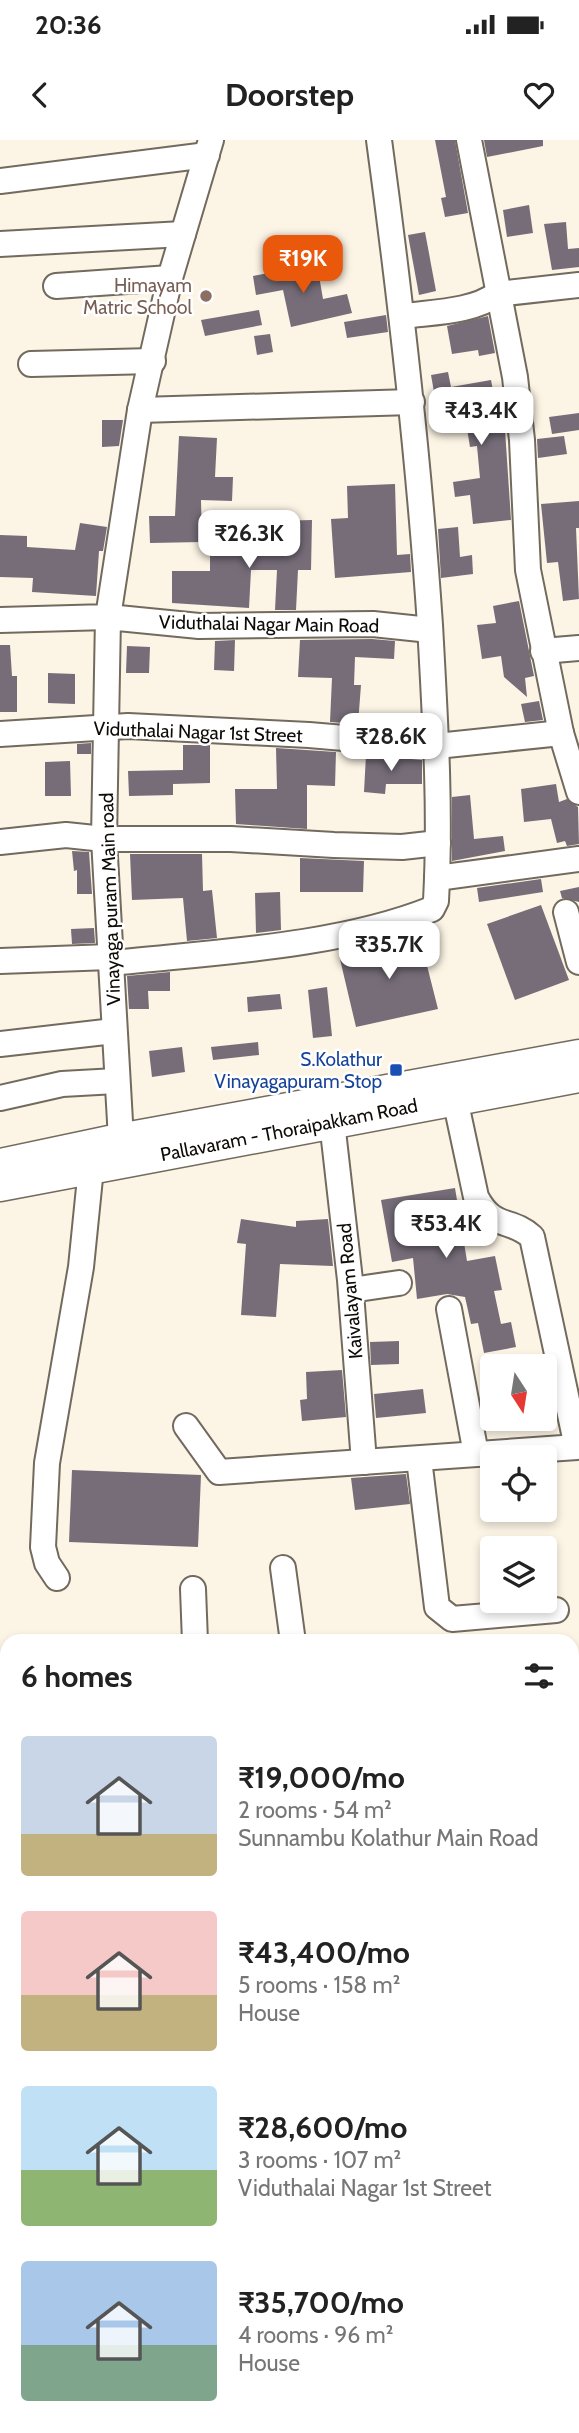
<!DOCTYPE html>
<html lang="en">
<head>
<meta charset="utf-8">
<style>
  body { margin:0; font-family:Cabin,sans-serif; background:#f2f2f2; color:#222; height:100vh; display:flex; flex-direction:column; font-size:26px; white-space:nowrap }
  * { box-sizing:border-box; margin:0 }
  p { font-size:23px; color:#767676 }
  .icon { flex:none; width:38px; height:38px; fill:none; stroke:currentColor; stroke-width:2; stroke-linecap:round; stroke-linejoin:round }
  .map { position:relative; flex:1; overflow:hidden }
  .sheet { position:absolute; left:0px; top:1494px; width:579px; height:800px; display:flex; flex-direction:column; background:#fff; border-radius:21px 21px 0 0; box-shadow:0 4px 10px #0003 }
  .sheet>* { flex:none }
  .needle { width:46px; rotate:168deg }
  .tools { position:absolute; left:480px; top:1214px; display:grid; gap:14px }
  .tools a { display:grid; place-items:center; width:77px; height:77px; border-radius:7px; background:#fff; box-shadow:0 4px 10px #0003; font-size:35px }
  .price { position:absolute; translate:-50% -60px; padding:0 16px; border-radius:14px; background:#fff; color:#222; font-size:23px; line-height:46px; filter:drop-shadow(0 2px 4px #0008) }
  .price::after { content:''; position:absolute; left:50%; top:42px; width:21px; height:16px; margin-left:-10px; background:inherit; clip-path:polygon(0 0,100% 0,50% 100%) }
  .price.active { background:#ea580c; color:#fff }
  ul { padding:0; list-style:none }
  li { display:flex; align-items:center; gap:21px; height:175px; padding:0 21px }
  li span { display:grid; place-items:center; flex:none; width:196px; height:140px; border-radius:7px; color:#555 }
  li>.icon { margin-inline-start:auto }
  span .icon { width:84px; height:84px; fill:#fffc; stroke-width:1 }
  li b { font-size:30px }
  h2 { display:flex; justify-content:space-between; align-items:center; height:84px; padding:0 21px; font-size:30px }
  .status { display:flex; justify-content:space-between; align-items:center; height:49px; padding:0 35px; background:#fff; direction:ltr }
  .status svg { height:19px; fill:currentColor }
  header { display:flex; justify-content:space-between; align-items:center; height:91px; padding:0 21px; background:#fff; font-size:32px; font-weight:700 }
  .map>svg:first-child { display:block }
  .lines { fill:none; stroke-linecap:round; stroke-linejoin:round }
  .stream { stroke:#58758d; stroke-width:5 }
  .building { fill:#766d79 }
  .minor-casing { stroke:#726a5e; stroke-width:28 }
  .major-casing { stroke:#726a5e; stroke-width:33 }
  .minor { stroke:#fff; stroke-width:24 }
  .major { stroke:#fff; stroke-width:30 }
  .education-dot { fill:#8d6e63; stroke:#fff; stroke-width:2.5 }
  .transit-dot { fill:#1a4fb4; stroke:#fff; stroke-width:2.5 }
  .labels { text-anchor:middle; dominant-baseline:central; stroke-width:5; stroke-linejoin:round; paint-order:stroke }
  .education-label { font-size:19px; fill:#785e54; stroke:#fff; text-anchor:end }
  .street-label { font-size:19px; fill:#0e0b07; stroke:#fff }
  .transit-label { font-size:19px; fill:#164399; stroke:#fff; text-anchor:end }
</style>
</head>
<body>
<div class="status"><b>20:36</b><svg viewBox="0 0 49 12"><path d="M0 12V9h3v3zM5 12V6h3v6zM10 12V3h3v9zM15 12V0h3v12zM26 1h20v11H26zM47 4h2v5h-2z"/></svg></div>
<header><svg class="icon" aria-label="back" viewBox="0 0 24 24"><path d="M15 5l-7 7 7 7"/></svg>Doorstep<svg class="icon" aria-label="heart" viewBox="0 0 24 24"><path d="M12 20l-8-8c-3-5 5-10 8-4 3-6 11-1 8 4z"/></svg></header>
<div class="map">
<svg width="579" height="2293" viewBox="0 0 579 2293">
  <rect width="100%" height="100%" fill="#fcf4e5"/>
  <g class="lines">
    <!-- stream -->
    <g class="stream">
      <polyline points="0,1903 7,1900"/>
      <polyline points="572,1960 579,1961"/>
    </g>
  </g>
  <!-- building -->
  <g class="building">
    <polygon points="435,0 455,0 468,73 445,77 441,58 446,57"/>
    <polygon points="484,0 543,0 543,6 487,17"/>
    <polygon points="529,65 533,93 507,97 503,70"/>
    <polygon points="566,82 568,109 579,108 579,127 552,130 544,84"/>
    <polygon points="425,92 436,151 419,155 408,95"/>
    <polygon points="317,124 323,159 347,154 352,173 291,187 283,150 256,155 253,136"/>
    <polygon points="259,170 262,185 205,196 201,180"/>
    <polygon points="386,175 388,192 347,198 344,182"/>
    <polygon points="488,176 495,213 479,216 478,210 452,214 447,186"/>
    <polygon points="270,194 273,212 257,215 254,196"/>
    <polygon points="448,232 451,247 491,240 498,276 504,275 511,380 473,384 470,355 455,357 453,342 480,338 477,306 470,307 463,264 437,269 431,235"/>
    <polygon points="579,273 579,290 552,294 549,277"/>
    <polygon points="102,280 123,280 119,306 102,307"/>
    <polygon points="179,296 217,298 215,337 233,337 232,361 201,360 202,402 150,403 149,376 175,376"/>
    <polygon points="564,296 567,314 538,318 537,299"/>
    <polygon points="395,344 397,415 410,414 411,432 335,438 331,379 348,378 347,346"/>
    <polygon points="579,361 579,388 576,388 579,459 563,461 558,422 547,423 541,364"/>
    <polygon points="312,380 311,430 298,430 296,470 275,470 277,430 251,430 249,468 172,463 172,431 210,431 210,405 275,406 274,381"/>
    <polygon points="80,383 107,387 103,411 99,411 96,456 32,452 33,438 0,437 0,395 27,396 27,407 75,410"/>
    <polygon points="458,387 460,417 472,415 473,434 441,438 438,389"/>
    <polygon points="519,461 534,536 525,538 527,557 504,537 501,516 482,519 477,485 496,483 493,466"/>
    <polygon points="372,499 395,501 394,519 355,517 354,545 361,545 358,584 330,582 332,538 298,537 300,500"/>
    <polygon points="235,500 234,531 214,530 215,501"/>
    <polygon points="0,505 10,505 12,536 17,536 17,572 0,572"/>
    <polygon points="127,506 150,507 149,533 126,533"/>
    <polygon points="48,533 75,534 75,564 48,563"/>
    <polygon points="539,561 543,580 525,582 521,564"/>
    <polygon points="91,603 91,614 77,614 77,604"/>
    <polygon points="183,605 210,605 210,643 173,644 173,655 129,656 128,631 183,630"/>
    <polygon points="276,608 336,612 335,646 307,645 307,689 236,684 235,649 277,649"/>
    <polygon points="366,615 422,620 422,644 386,644 385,654 364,652"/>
    <polygon points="70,621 71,656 45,656 45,622"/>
    <polygon points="556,644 559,662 567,659 578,667 579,704 567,706 565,701 557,703 551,679 524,682 521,649"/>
    <polygon points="470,655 474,699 503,696 505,711 452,721 452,657"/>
    <polygon points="72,711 89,712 92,754 77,754 77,730 74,731"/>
    <polygon points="130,714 202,714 203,751 212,750 217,798 187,801 183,758 132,760"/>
    <polygon points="300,718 364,721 363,752 300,752"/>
    <polygon points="541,739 543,752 479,762 477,748"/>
    <polygon points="579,747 579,762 562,758 560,751"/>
    <polygon points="280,752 281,790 256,793 255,753"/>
    <polygon points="541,765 569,840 515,860 487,784"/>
    <polygon points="94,788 95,803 72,804 71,789"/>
    <polygon points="418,790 438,869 356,887 339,815 383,806 381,801"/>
    <polygon points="170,832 170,851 148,851 149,869 129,869 127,836"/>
    <polygon points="327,847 332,896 313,898 308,850"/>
    <polygon points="280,854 282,869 248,872 247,857"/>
    <polygon points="258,902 259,915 213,920 211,907"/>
    <polygon points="182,907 185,932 152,937 149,911"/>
    <polygon points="455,1048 467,1121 495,1116 502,1150 494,1151 501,1184 511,1182 516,1207 484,1213 478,1183 471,1184 465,1157 447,1154 417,1159 413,1118 392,1122 381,1060"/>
    <polygon points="241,1079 296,1087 296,1081 328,1079 333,1126 280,1124 276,1177 241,1175 246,1104 237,1103"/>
    <polygon points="399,1201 399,1224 371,1225 370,1202"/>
    <polygon points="342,1230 346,1277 302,1281 300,1260 307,1259 306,1232"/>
    <polygon points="423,1249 426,1273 376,1278 374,1254"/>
    <polygon points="72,1330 201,1335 198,1407 69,1402"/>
    <polygon points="406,1334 410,1364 355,1370 351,1338"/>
  </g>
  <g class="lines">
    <!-- minor casing -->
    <g class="minor-casing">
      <g id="minor">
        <polyline points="469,0 515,237 522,300 528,430 561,593 579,652"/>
        <polyline points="0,41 207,15"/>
        <polyline points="0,104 183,94"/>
        <polyline points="56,146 170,138"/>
        <path d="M404 176C433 172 473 172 497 154L579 145"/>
        <polyline points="31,224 153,221"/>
        <polyline points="140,270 412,262"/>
        <polyline points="0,480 108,477 140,270 170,138 211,0"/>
        <polyline points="543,511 579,508"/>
        <polyline points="0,594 128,586 309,595 437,606 561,593"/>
        <polyline points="0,702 66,695 104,699 231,699 334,705 402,707 438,703"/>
        <polyline points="437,738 579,719"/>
        <polyline points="566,772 579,822"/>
        <polyline points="0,821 110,817"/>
        <path d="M112 823C214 812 337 807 432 769L436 761C441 669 435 577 430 485 419 322 401 162 379 0"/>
        <polyline points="0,904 114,891"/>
        <polyline points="0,958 62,944 116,941"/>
        <polyline points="332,982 350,1140 364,1322"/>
        <polyline points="122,1017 104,699 108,477 199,486 373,484 430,490"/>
        <polyline points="351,1150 399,1143"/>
        <polyline points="449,1169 476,1314"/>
        <path d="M186 1286 219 1332 577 1307 532 1097C510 1077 494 1091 476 1057L455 959"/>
        <polyline points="419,1319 437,1467 452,1479 556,1470"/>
        <polyline points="283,1428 293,1502"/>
        <polyline points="57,1438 47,1423 43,1407 47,1323 81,1127 91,1028"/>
        <polyline points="193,1449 195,1502"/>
        <polyline points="0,1574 7,1576"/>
        <polyline points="572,1595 579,1594"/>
        <polyline points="0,1685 7,1686"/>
        <polyline points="572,1685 579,1725"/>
        <polyline points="0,1800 7,1801"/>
        <polyline points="572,1884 579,1882"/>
        <polyline points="0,1960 7,1957"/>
        <polyline points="572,2014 579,2015"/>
        <polyline points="0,2079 7,2078"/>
        <polyline points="572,2118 579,2116"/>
        <polyline points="0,2190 7,2190"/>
        <polyline points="572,2233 579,2232"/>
        <polyline points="99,2293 176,2287"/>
      </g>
    </g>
    <!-- major casing -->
    <g class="major-casing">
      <g id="major">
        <polyline points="0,1024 119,999 579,915"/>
        <polyline points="0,1046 579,937"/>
      </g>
    </g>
    <!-- minor -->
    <use href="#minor" class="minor"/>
    <!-- major -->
    <use href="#major" class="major"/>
  </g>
  <!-- markers -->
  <circle class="education-dot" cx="206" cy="156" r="7"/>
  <rect class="transit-dot" x="389" y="923" width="14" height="14" rx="3.5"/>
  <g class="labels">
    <!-- education labels -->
    <g class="education-label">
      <text x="192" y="145">Himayam<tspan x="192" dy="22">Matric School</tspan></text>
    </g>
    <!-- street labels -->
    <g class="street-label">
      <text transform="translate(269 484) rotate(1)">Viduthalai Nagar Main Road</text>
      <text transform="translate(198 592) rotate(2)">Viduthalai Nagar 1st Street</text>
      <text transform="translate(110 759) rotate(-92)">Vinayaga puram Main road</text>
      <text transform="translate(289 990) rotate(-11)">Pallavaram - Thoraipakkam Road</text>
      <text transform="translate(350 1151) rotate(-95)">Kaivalayam Road</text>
    </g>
    <!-- transit labels -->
    <g class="transit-label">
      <text x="382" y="919">S.Kolathur<tspan x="382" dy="22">Vinayagapuram Stop</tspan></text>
    </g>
  </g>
</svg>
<div class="tools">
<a><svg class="needle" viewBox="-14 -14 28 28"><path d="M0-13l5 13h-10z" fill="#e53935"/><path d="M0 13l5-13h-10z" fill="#767676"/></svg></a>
<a><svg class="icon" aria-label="locate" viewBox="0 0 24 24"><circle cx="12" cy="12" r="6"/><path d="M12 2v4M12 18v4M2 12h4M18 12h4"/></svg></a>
<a><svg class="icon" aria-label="layers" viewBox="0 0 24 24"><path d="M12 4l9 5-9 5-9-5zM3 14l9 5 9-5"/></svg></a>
</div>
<b class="price active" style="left:303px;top:155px">₹19K</b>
<b class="price" style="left:481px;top:307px">₹43.4K</b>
<b class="price" style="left:249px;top:430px">₹26.3K</b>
<b class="price" style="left:391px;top:633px">₹28.6K</b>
<b class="price" style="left:389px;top:841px">₹35.7K</b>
<b class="price" style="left:446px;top:1120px">₹53.4K</b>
<section class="sheet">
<h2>6 homes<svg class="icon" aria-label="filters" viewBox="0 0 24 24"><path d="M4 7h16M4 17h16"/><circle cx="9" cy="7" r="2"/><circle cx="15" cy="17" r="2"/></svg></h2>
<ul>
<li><span style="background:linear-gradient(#c9d6e8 70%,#c2b280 0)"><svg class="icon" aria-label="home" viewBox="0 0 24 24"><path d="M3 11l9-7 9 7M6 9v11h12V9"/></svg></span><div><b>₹19,000/mo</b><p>2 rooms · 54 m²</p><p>Sunnambu Kolathur Main Road</p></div></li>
<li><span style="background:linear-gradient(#f6c9c9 60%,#c2b280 0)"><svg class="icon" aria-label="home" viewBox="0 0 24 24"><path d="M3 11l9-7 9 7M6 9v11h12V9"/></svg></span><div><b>₹43,400/mo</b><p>5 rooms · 158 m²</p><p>House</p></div></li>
<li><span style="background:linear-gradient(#bfe0f5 60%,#8fb573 0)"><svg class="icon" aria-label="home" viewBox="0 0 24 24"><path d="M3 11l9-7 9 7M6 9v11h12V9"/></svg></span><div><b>₹28,600/mo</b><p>3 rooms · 107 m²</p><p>Viduthalai Nagar 1st Street</p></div></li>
<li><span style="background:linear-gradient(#a9c7e8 60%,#7fa58c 0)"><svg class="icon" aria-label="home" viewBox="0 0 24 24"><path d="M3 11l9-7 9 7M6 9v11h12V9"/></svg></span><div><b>₹35,700/mo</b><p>4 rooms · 96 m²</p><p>House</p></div></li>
</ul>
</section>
</div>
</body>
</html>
